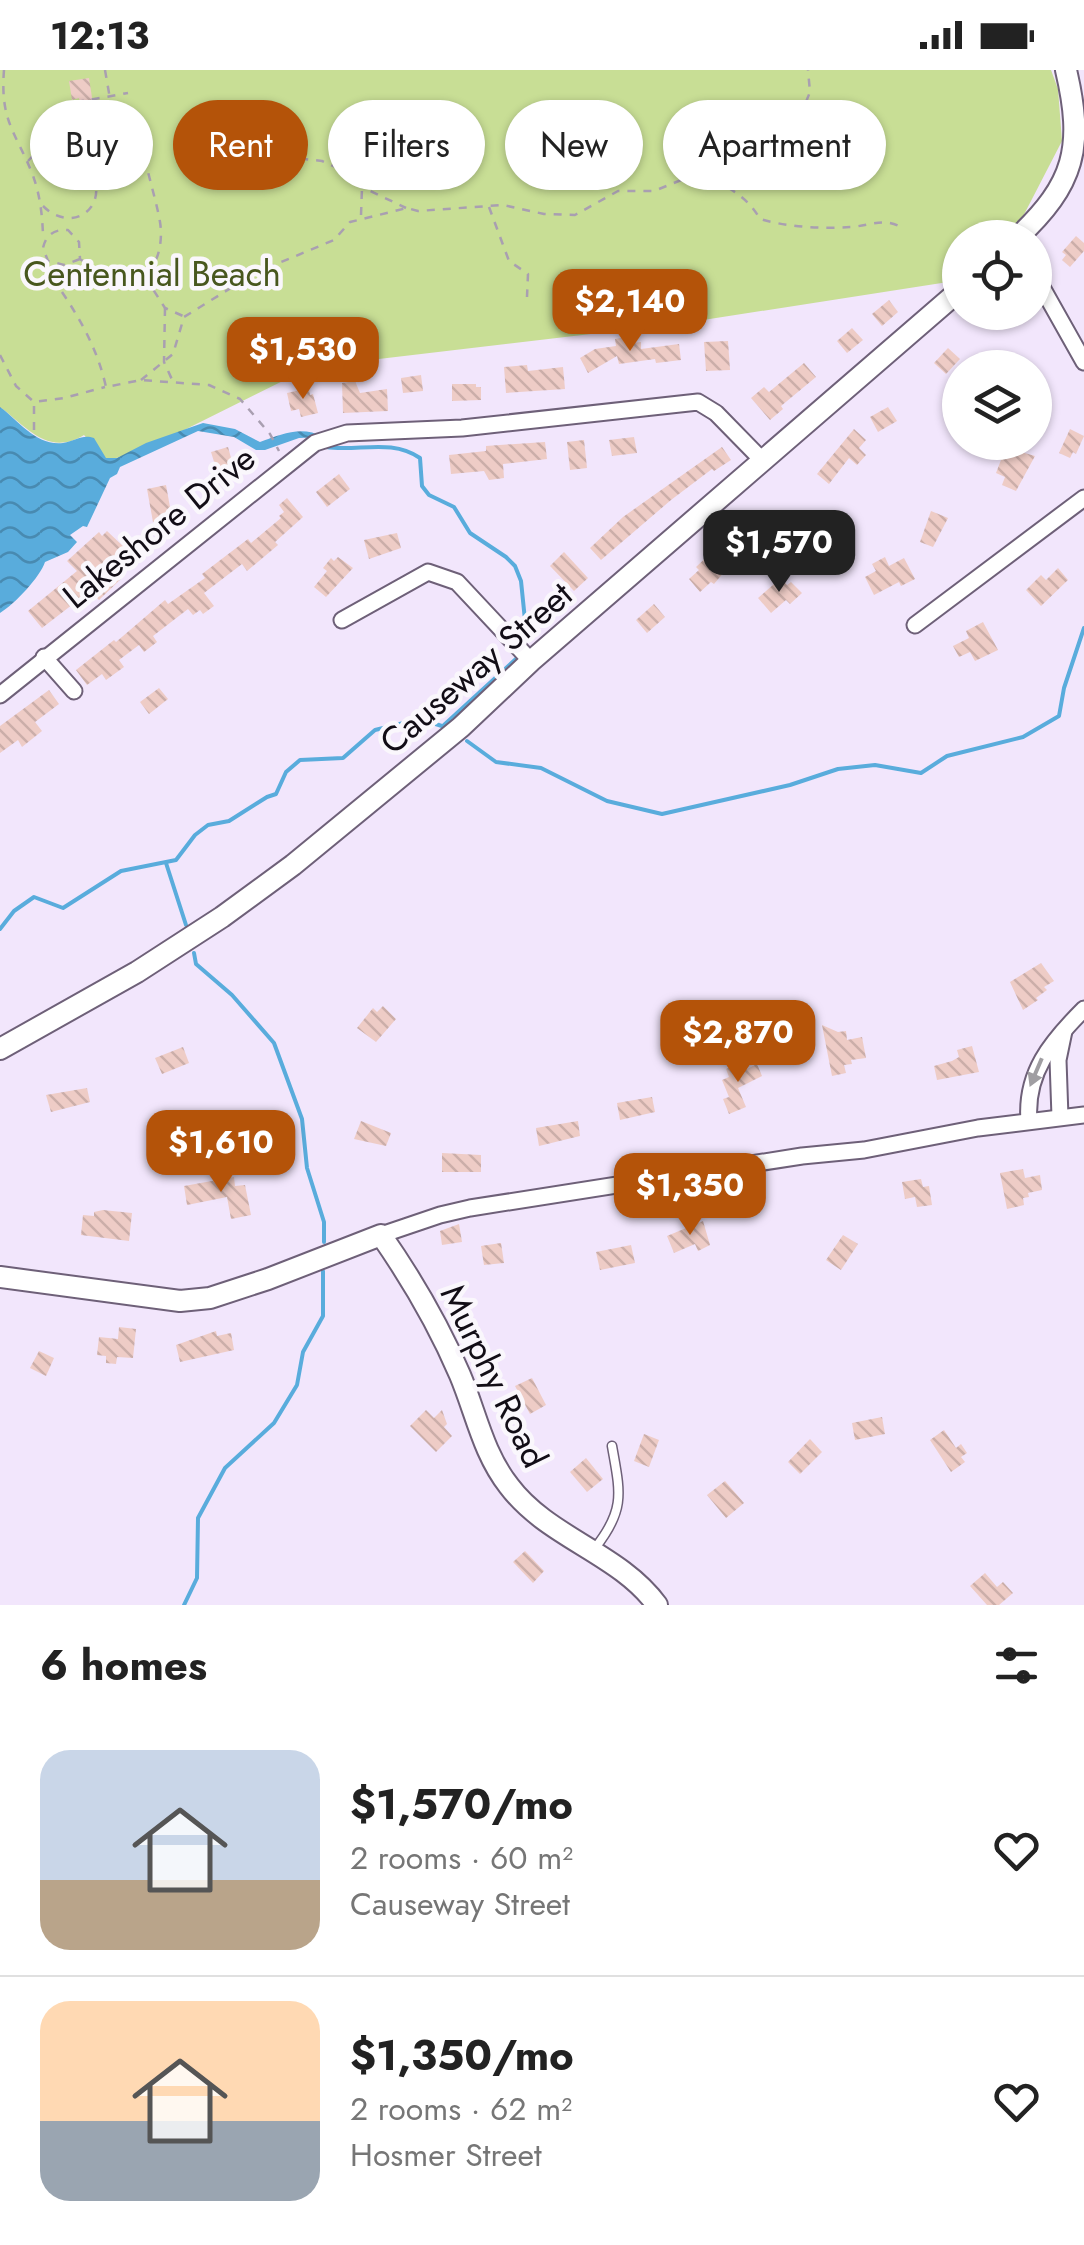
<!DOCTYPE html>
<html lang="en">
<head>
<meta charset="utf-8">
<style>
  body { margin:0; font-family:Jost,sans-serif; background:#f6f6f6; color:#222; height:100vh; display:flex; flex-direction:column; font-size:38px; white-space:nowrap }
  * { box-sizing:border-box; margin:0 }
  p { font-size:32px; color:#767676 }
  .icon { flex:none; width:55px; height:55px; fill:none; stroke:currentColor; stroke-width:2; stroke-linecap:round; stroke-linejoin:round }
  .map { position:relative; height:1535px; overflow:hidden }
  .side { display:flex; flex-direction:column; background:#fff; flex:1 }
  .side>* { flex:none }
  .hud { position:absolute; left:30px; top:30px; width:1025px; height:90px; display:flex; gap:20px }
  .controls { position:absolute; left:942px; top:150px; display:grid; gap:20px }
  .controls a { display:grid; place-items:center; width:110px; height:110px; border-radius:50%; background:#fff; box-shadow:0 2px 8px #0004; font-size:50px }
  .price { position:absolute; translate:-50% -85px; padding:0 22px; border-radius:20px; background:#b45309; color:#fff; font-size:32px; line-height:65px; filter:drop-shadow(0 2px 5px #0008) }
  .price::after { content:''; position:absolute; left:50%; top:60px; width:30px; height:22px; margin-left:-15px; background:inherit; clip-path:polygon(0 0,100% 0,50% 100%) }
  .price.selected { background:#222; color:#fff }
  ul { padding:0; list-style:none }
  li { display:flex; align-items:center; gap:30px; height:250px; padding:0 40px }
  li+li { border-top:2px solid #e0e0e0 }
  li span { display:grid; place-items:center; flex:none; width:280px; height:200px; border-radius:30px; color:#555 }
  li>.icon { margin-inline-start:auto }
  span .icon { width:120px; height:120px; fill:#fffc; stroke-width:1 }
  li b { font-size:42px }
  h2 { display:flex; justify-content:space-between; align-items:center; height:120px; padding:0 40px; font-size:42px }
  .pill { padding:0 35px; border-radius:45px; background:#fff; box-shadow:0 2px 8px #0004; font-size:35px; line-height:90px }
  .pill.selected { background:#b45309; color:#fff }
  .status { display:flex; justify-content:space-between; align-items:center; height:70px; padding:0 50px; background:#fff; direction:ltr }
  .status svg { height:28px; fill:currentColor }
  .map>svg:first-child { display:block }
  .green { fill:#c8de95 }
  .water { fill:url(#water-waves) }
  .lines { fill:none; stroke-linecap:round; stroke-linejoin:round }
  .stream { stroke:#59acdc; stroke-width:4 }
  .building { fill:url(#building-back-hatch) }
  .service-casing { stroke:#6e6078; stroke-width:11 }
  .minor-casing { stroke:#6e6078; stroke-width:19 }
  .tertiary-casing { stroke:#6e6078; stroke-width:24 }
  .path { stroke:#a99fb1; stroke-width:2.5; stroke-dasharray:8 8; stroke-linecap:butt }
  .service { stroke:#fff; stroke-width:8 }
  .minor { stroke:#fff; stroke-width:15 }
  .tertiary { stroke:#fff; stroke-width:20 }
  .oneway { fill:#a09ea2 }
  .labels { text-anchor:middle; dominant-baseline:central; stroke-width:9; stroke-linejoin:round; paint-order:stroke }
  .park-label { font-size:35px; fill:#48571e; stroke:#faf7fc }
  .street-label { font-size:35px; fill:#120d16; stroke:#faf7fc }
</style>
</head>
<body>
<div class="status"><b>12:13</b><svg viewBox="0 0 49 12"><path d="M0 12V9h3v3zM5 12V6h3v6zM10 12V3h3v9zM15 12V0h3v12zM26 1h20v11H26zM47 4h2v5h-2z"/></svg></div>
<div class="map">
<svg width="1084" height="1535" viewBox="0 0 1084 1535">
  <defs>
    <pattern id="water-waves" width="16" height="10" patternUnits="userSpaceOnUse" patternTransform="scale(2.5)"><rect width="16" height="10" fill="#59acdc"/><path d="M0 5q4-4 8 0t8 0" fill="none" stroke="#488ab1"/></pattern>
    <pattern id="building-back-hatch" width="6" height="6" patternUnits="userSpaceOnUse" patternTransform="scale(2.5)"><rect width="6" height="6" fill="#eeccc6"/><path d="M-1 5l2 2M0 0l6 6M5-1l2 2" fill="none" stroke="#cbaea9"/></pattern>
  </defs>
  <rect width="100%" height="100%" fill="#f2e6fc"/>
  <!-- green -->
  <path class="green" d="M0 0H1051L1058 19 1062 71 1015 162 1008 167 960 168V203L948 212 684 253 311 297 136 384 106 390 84 365C48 387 27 357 0 337Z"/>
  <!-- water -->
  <path class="water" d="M0 337C19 351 36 376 63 373 76 371 82 364 94 368L106 388H117L146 373 203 353 235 359 260 372C282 364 302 355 323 367L299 368 265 380H256L234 367 198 361 120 397 117 404 110 408 87 457 83 456 70 465 77 472 68 482 45 492C40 507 15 534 0 543Z"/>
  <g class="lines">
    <!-- stream -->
    <g class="stream">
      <path d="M326 377C358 382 391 368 420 388L422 416 429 425 454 437 470 463 506 487 515 496 521 511 526 560 524 571"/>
      <polyline points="444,655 517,588"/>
      <polyline points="467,671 496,692 541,698 607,731 662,744 790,715 838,699 875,695 921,703 947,686 1023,667 1059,646 1064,618 1084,558"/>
      <polyline points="166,793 186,855"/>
      <polyline points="0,859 14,841 34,827 63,838 121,801 176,790 195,765 208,755 229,751 267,727 276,724 286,702 300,690 343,688 375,660 420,649 445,657"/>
      <polyline points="194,883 196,894 232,925 274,973 302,1049 307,1098 324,1152 324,1172"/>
      <polyline points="184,1535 197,1508 198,1448 225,1398 274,1353 297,1315 303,1282 323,1246 323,1201"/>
    </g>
  </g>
  <!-- building -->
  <g class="building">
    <polygon points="89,8 93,34 102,33 105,51 84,55 79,28 72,30 69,11"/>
    <polygon points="1076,166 1084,173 1084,181 1070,197 1062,190 1066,185 1062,182"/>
    <polygon points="889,230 898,242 882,256 872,244"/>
    <polygon points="852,258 863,270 847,283 837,271"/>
    <polygon points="632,266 633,273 641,272 641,279 679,274 681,290 656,293 655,289 619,294 617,286 588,303 580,288 595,279 616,276 615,269"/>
    <polygon points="728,271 730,300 706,301 704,272"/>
    <polygon points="948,278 960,289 946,304 934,293"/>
    <polygon points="804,293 816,307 781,336 783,339 770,350 751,328 764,317 769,322"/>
    <polygon points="527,295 528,301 563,297 565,319 506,323 504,297"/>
    <polygon points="421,305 423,321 403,323 401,308"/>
    <polygon points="355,311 360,323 387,319 388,341 343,343 342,313"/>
    <polygon points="452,314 476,314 476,317 481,317 481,330 452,331"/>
    <polygon points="309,318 310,325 313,324 318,343 301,347 299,339 291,341 287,323"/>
    <polygon points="888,337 897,351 878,362 870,347"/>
    <polygon points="854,359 866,370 859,378 866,385 857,395 849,388 829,414 817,404"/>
    <polygon points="1070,359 1084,366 1076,384 1073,382 1070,388 1059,383"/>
    <polygon points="634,367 637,383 612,386 609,370"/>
    <polygon points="584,370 587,398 570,400 567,372"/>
    <polygon points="545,372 547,389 503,394 504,408 489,410 484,401 451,404 449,385 486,381 486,376"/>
    <polygon points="1001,376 1035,386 1016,421 1002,415 1005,407 996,403 1001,390 996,388"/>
    <polygon points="228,377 233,395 246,384 255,395 248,402 215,412 219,408 211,382"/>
    <polygon points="722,377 731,390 714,401 712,399 671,430 601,490 590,478 623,447"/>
    <polygon points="339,404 350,419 327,437 316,422"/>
    <polygon points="166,415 172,448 153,452 147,419"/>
    <polygon points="287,428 303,447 275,472 278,475 247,501 242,494 204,523 214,536 203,544 200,540 193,545 188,539 153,566 157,572 144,582 139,575 119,590 124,597 106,610 102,604 87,615 76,600 114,570 116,572 165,530 168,534 205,508 202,504 248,469 251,473 281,448 279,446 284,442 279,435"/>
    <polygon points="760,441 770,452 754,467 744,455"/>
    <polygon points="931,441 948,448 933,477 920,472"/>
    <polygon points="107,461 125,478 112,492 124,506 99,530 90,521 42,558 28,541 77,501 67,491 99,462 102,466"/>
    <polygon points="397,463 401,478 369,489 364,470"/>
    <polygon points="715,479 730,495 714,514 711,512 700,522 689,509 699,500 696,497"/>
    <polygon points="564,482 588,508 574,521 550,496"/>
    <polygon points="338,487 353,498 326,527 314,517 327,501 323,498 331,488 334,491"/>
    <polygon points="885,487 889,496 904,488 915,509 901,516 899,512 874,525 865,507 876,501 872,494"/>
    <polygon points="1058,498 1068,510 1041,536 1026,520 1041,505 1046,510"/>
    <polygon points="781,508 787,515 791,512 802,523 790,534 786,530 771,543 758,528"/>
    <polygon points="654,534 665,547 647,563 636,550"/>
    <polygon points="983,552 998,580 975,591 970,582 959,587 953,576 969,568 966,561"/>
    <polygon points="159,618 168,629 149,644 140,632"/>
    <polygon points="49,620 59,634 35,652 42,661 22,677 18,670 0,683 0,656"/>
    <polygon points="1041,893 1054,911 1044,917 1047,920 1036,928 1038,930 1023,940 1010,912"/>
    <polygon points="383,936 396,949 376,972 357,958 373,938 377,942"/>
    <polygon points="822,955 838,962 846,961 847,970 862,967 866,988 851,990 852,994 844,995 846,1003 832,1006"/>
    <polygon points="972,976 979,1002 937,1010 934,996 952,991 959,987 957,980"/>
    <polygon points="183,977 189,993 162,1004 155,988"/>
    <polygon points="744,991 747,999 757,994 762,1006 738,1018 746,1037 729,1044 723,1029 729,1027 722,1010 729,1007 726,999"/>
    <polygon points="87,1018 90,1032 51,1042 46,1025"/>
    <polygon points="652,1027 655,1042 620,1050 617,1033"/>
    <polygon points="361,1051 391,1063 386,1076 354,1069"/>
    <polygon points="578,1051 580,1066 539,1076 536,1058"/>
    <polygon points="442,1083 481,1085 481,1102 442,1102"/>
    <polygon points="1023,1099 1025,1108 1040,1105 1042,1120 1028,1123 1029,1127 1023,1128 1024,1135 1007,1139 1000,1103"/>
    <polygon points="234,1107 235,1116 245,1115 251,1145 231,1149 227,1127 187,1135 184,1116"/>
    <polygon points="921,1109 923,1117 929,1116 932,1135 917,1137 915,1127 905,1129 902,1112"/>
    <polygon points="103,1140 132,1143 129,1171 81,1165 83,1145 94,1146 94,1142"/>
    <polygon points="703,1151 710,1175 698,1181 695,1174 674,1183 667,1166"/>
    <polygon points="459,1154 462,1172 442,1175 440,1161"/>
    <polygon points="843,1165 858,1174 841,1200 826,1190"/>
    <polygon points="501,1173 504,1193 484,1195 481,1176"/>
    <polygon points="631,1175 635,1193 600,1200 596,1182"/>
    <polygon points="119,1257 136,1259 133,1288 117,1287 116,1294 106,1293 106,1286 97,1285 99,1267 118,1269"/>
    <polygon points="216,1261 217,1266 231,1263 234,1280 180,1292 176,1275"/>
    <polygon points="39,1281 54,1288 46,1306 30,1298"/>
    <polygon points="532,1308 546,1335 530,1344 515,1316"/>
    <polygon points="426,1340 434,1348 442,1340 447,1354 444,1357 452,1366 436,1382 410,1356"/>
    <polygon points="882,1347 885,1364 855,1370 852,1353"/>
    <polygon points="944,1360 956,1378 961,1374 967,1383 961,1387 965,1392 951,1402 930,1370"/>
    <polygon points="644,1364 659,1370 649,1397 634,1391"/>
    <polygon points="810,1369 822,1382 800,1404 788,1392"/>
    <polygon points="586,1388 603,1409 587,1422 570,1402"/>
    <polygon points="725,1411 744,1433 726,1448 707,1425"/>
    <polygon points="525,1481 544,1501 533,1513 513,1492"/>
    <polygon points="985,1503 997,1517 1003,1512 1013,1523 999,1535 987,1535 970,1516"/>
  </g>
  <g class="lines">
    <!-- service casing -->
    <g class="service-casing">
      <path id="service" d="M595 1478C626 1439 620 1422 612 1376"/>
    </g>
    <!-- minor casing -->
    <g class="minor-casing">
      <g id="minor">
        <polyline points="1035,205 1084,292"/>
        <polyline points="342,550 428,502 457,512 531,591"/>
        <polyline points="915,555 1084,428"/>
        <polyline points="44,587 74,621"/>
        <polyline points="0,625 315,373 347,363 462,358 698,332 716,343 764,392"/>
        <polyline points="1060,1047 1058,990 1064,961"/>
        <path d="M1029 1051C1025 1003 1051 972 1084 939"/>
        <polyline points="381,1165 440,1145 470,1138 802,1086 864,1080 978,1058 1084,1045"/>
      </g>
    </g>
    <!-- tertiary casing -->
    <g class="tertiary-casing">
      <g id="tertiary">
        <path d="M1017 168C1075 114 1084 77 1066 0"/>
        <polyline points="0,979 137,902 222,847 293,795 461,657 531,591 960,220"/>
        <path d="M0 1207 180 1231 210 1228 268 1209 381 1165C411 1208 439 1256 460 1305 476 1343 483 1383 509 1416 548 1468 619 1483 657 1535"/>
      </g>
    </g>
    <!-- path -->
    <g class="path">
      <path d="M4 0C0 51 15 61 32 103 40 124 42 143 43 164L47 167"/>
      <polyline points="105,0 121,92"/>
      <polyline points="74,33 82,55 91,58 113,56"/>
      <polyline points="91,71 93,60"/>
      <polyline points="174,71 233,85 277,86 322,91 347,102 362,117 406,138"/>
      <polyline points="28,91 55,63 66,34 128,23"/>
      <path d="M700 103C726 117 745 123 760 149 787 157 822 159 850 157 871 156 885 146 904 159"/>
      <path d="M43 136C71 164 109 139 92 103 74 86 62 81 58 56"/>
      <polyline points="489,137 509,191 528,204 527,227"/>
      <polyline points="361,145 362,118"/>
      <path d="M80 189 64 195 48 191 43 178C46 164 55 159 68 160L79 172 80 189C90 196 100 206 112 210 150 222 165 183 160 152 156 129 148 106 144 83"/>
      <polyline points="145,207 165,238 183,246"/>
      <path d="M62 222C82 252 98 281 106 317L141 310 209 315 240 329 270 364 279 381"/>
      <polyline points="165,238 164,292 174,314"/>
      <polyline points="0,285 16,316 34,332 64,328 105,317"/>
      <polyline points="141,310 173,284 184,247 255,203 334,170 350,152 407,138 418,141 503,135 544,144 575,145 618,121 654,121 706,100 740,78 783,63 802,42 810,22 808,0"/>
      <polyline points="34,360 34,333"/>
    </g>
    <!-- service -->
    <use href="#service" class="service"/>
    <!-- minor -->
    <use href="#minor" class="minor"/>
    <!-- tertiary -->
    <use href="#tertiary" class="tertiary"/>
  </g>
  <!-- one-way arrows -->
  <defs><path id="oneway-solid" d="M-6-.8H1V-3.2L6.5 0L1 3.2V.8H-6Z" transform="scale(2.5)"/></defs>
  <use class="oneway" href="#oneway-solid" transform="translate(1036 1002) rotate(113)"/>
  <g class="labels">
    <!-- park labels -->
    <g class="park-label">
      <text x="152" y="204">Centennial Beach</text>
    </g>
    <!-- street labels -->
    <g class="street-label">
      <text transform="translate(159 457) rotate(-39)">Lakeshore Drive</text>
      <text transform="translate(476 598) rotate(-41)">Causeway Street</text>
      <text transform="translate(494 1306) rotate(64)">Murphy Road</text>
    </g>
  </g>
</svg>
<div class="controls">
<a><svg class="icon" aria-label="locate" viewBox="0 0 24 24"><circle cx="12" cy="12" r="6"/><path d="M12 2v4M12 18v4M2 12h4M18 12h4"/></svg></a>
<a><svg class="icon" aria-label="layers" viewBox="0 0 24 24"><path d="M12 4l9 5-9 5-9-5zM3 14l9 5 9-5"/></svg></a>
</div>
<b class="price" style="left:630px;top:284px">$2,140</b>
<b class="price" style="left:303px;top:332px">$1,530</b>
<b class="price selected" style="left:779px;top:525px">$1,570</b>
<b class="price" style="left:738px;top:1015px">$2,870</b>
<b class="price" style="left:221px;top:1125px">$1,610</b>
<b class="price" style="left:690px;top:1168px">$1,350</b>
<div class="hud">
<a class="pill">Buy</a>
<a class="pill selected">Rent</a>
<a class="pill">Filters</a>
<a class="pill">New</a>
<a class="pill">Apartment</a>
</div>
</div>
<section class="side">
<h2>6 homes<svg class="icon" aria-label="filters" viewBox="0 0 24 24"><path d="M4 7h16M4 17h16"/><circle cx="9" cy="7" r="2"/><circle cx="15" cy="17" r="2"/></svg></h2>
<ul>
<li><span style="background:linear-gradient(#c9d6e8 65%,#b9a48a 0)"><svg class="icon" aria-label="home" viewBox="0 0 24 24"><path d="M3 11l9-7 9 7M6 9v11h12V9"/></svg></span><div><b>$1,570/mo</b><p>2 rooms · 60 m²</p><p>Causeway Street</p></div><svg class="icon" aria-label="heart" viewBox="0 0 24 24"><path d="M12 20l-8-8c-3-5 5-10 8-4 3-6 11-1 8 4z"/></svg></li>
<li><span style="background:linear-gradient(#ffd9b3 60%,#9aa5b1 0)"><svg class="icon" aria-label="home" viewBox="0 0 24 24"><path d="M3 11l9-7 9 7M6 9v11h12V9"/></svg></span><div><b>$1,350/mo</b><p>2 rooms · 62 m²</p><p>Hosmer Street</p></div><svg class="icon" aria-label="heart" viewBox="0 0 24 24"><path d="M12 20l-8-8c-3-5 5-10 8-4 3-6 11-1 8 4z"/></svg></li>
</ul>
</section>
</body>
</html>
